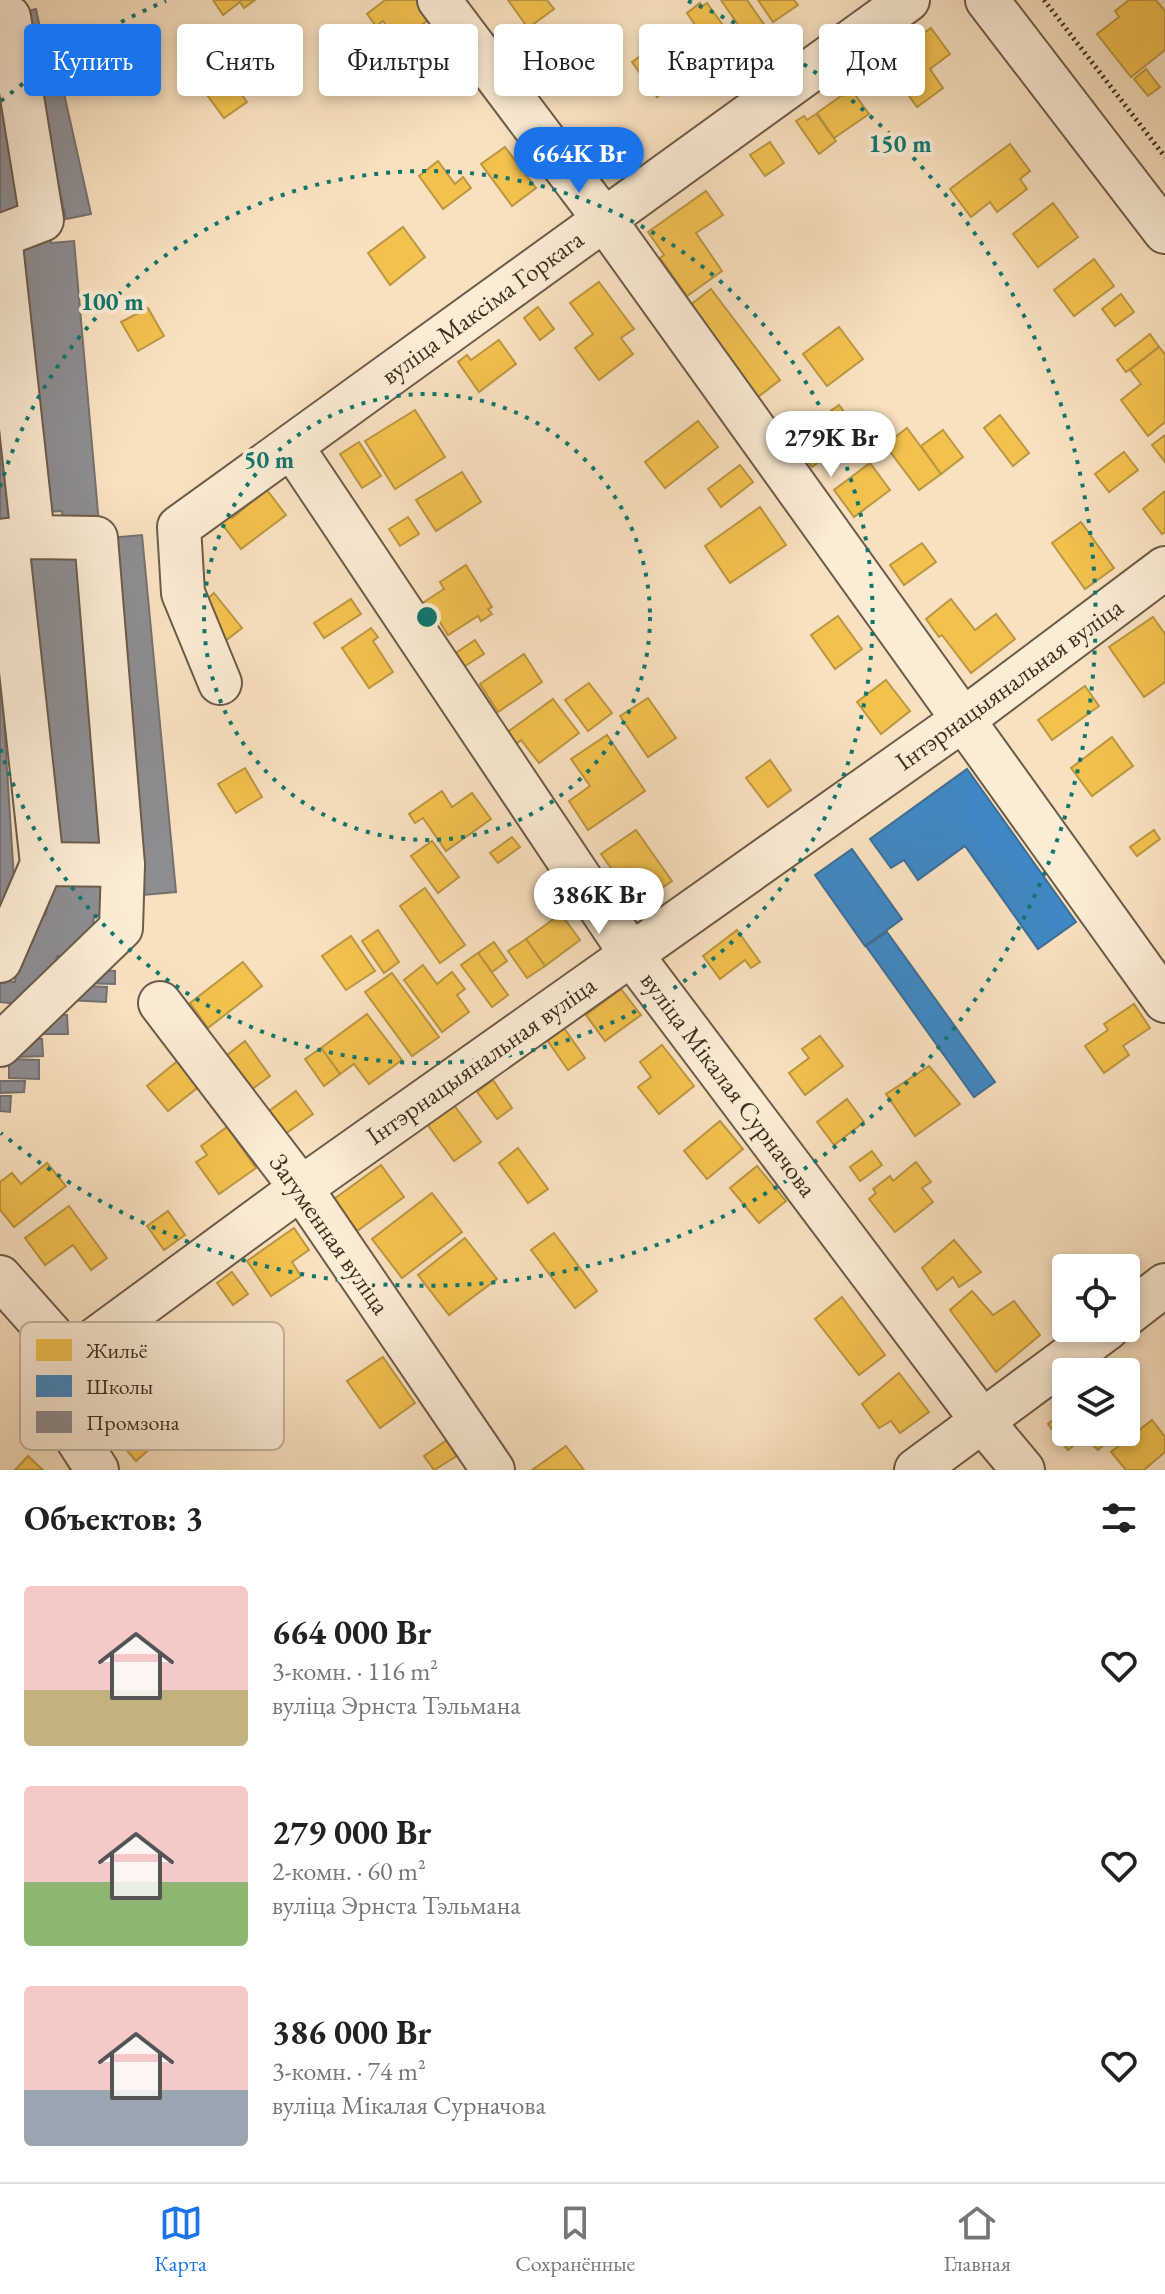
<!DOCTYPE html>
<html lang="ru">
<head>
<meta charset="utf-8">
<style>
  body { margin:0; font-family:"EB Garamond",serif; background:#f2f2f2; color:#222; height:100vh; display:flex; flex-direction:column; font-size:30px; white-space:nowrap }
  * { box-sizing:border-box; margin:0 }
  p { font-size:26px; color:#767676 }
  .icon { flex:none; width:44px; height:44px; fill:none; stroke:currentColor; stroke-width:2; stroke-linecap:round; stroke-linejoin:round }
  .map { position:relative; height:1470px; overflow:hidden }
  .panel { display:flex; flex-direction:column; background:#fff; flex:1 }
  .panel>* { flex:none }
  .top-card { position:absolute; left:24px; top:24px; width:1118px; height:72px; display:flex; gap:16px }
  .fabs { position:absolute; left:1052px; top:1254px; display:grid; gap:16px }
  .fabs a { display:grid; place-items:center; width:88px; height:88px; border-radius:8px; background:#fff; box-shadow:0 4px 12px #0003; font-size:40px }
  .price { position:absolute; translate:-50% -68px; padding:0 18px; border-radius:28px; background:#fff; color:#222; font-size:26px; line-height:52px; filter:drop-shadow(0 2px 4px #0008) }
  .price::after { content:''; position:absolute; left:50%; top:48px; width:24px; height:18px; margin-left:-12px; background:inherit; clip-path:polygon(0 0,100% 0,50% 100%) }
  .price.active { background:#1a73e8; color:#fff }
  ul { padding:0; list-style:none }
  li { display:flex; align-items:center; gap:24px; height:200px; padding:0 24px }
  li span { display:grid; place-items:center; flex:none; width:224px; height:160px; border-radius:8px; color:#555 }
  li>.icon { margin-inline-start:auto }
  span .icon { width:96px; height:96px; fill:#fffc; stroke-width:1 }
  li b { font-size:34px }
  h2 { display:flex; justify-content:space-between; align-items:center; height:96px; padding:0 24px; font-size:34px }
  .chip { padding:0 28px; border-radius:8px; background:#fff; box-shadow:0 4px 12px #0003; font-size:28px; line-height:72px }
  .chip.active { background:#1a73e8; color:#fff }
  .tab-bar { display:flex; justify-content:space-around; align-items:center; height:112px; border-top:2px solid #e0e0e0; background:#fff; font-size:22px; color:#767676 }
  .tab-bar a { display:grid; justify-items:center; gap:4px }
  .tab-bar .active { color:#1a73e8 }
  .map>svg:first-child { display:block }
  .homes { fill:#f2c14e; stroke:#bc9641; stroke-width:2 }
  .schools { fill:#3f88c5; stroke:#3e6e94; stroke-width:2 }
  .industry { fill:#8d8d92; stroke:#757171; stroke-width:2 }
  .lines { fill:none; stroke-linecap:round; stroke-linejoin:round }
  .minor-casing { stroke:#6c5c4a; stroke-width:46 }
  .path { stroke:#3d3023; stroke-width:5; stroke-dasharray:2 4; stroke-linecap:butt }
  .minor { stroke:#fbecd5; stroke-width:42 }
  .ring { fill:none; stroke:#0f766e; stroke-width:4; stroke-dasharray:4 8 }
  .labels { text-anchor:middle; dominant-baseline:central; stroke-width:8; stroke-linejoin:round; paint-order:stroke }
  .street-label { font-size:26px; fill:#3d3023; stroke:#fbecd5 }
  .key { fill:#fbecd5; stroke:#c2b4a0; stroke-width:2 }
  .key-label { font-size:22px; fill:#3d3023 }
  .centre { fill:#0f766e; stroke:#fbecd5; stroke-width:4 }
  .ring-label { font-size:24px; text-anchor:middle; font-weight:bold; fill:#0f766e; stroke:#fbecd5; stroke-width:8; stroke-linejoin:round; paint-order:stroke }
</style>
</head>
<body>
<div class="map">
<svg width="1165" height="1470" viewBox="0 0 1165 1470">
  <rect width="100%" height="100%" fill="#f9e1bf"/>
  <filter id="stains"><feTurbulence type="fractalNoise" baseFrequency=".0025" numOctaves="4"/><feColorMatrix values="0 0 0 0 .2 0 0 0 0 .09 0 0 0 0 .02 0 0 0 .5 -.17"/></filter>
  <radialGradient id="worn" r=".72"><stop offset=".6" stop-color="#630" stop-opacity="0"/><stop offset="1" stop-color="#630" stop-opacity=".3"/></radialGradient>
  <!-- homes -->
  <g class="homes">
    <polygon points="213,0 255,0 244,8 240,2 223,15"/>
    <polygon points="385,0 417,0 431,18 398,42 383,21 376,26 367,14"/>
    <polygon points="508,0 547,0 554,9 528,28"/>
    <polygon points="721,0 747,0 766,27 748,39"/>
    <polygon points="758,0 794,0 798,5 773,22"/>
    <polygon points="1129,0 1156,0 1165,11 1165,50 1131,77 1097,34 1119,17 1115,11"/>
    <polygon points="700,3 702,6 707,3 738,46 719,60 716,56 702,66 687,46 702,35 687,13"/>
    <polygon points="931,28 950,54 930,69 943,88 917,107 904,89 896,95 888,84 896,78 884,62"/>
    <polygon points="655,46 680,80 657,97 632,62"/>
    <polygon points="215,59 247,102 224,118 193,76"/>
    <polygon points="1146,69 1160,87 1148,96 1134,79"/>
    <polygon points="851,89 869,114 834,138 817,113"/>
    <polygon points="816,114 836,141 819,154 796,121 804,116 807,120"/>
    <polygon points="770,142 784,163 765,176 750,155"/>
    <polygon points="1010,144 1030,171 1020,179 1027,189 997,212 990,202 971,217 950,189"/>
    <polygon points="505,147 536,188 512,206 481,164"/>
    <polygon points="438,161 455,184 463,177 471,188 443,209 419,176"/>
    <polygon points="706,191 723,215 696,233 722,271 687,296 660,258 664,255 648,232"/>
    <polygon points="1053,203 1078,237 1038,267 1013,234"/>
    <polygon points="403,227 425,257 390,285 368,253"/>
    <polygon points="1094,259 1114,286 1074,316 1054,290"/>
    <polygon points="599,282 634,329 621,338 633,354 599,380 575,348 593,334 570,303"/>
    <polygon points="711,289 780,380 758,397 689,306"/>
    <polygon points="1121,294 1134,312 1115,326 1102,309"/>
    <polygon points="538,307 554,329 540,340 524,318"/>
    <polygon points="148,308 164,336 138,351 121,322"/>
    <polygon points="839,327 863,359 827,386 803,354"/>
    <polygon points="1150,334 1159,347 1126,372 1117,360"/>
    <polygon points="499,340 516,364 479,392 458,362 467,355 471,360"/>
    <polygon points="1159,347 1165,354 1165,422 1148,436 1121,400 1141,384 1130,370"/>
    <polygon points="839,405 860,433 812,467 792,439"/>
    <polygon points="415,410 445,457 395,489 365,441"/>
    <polygon points="1000,415 1029,453 1013,466 984,428"/>
    <polygon points="698,421 718,447 665,488 645,462"/>
    <polygon points="907,428 941,474 919,490 885,445"/>
    <polygon points="943,430 963,457 941,474 921,446"/>
    <polygon points="1165,435 1165,462 1152,445"/>
    <polygon points="359,442 381,476 362,488 340,454"/>
    <polygon points="1124,452 1138,470 1109,492 1095,474"/>
    <polygon points="870,463 890,490 854,517 834,490"/>
    <polygon points="740,465 753,482 721,507 708,489"/>
    <polygon points="462,472 481,502 436,531 416,500"/>
    <polygon points="267,490 286,515 241,549 219,520 228,513 232,518"/>
    <polygon points="1165,491 1165,532 1162,534 1143,509"/>
    <polygon points="760,507 786,545 730,583 705,546"/>
    <polygon points="408,517 419,534 400,546 389,529"/>
    <polygon points="1081,522 1114,568 1085,589 1052,543"/>
    <polygon points="922,543 936,562 904,585 890,565"/>
    <polygon points="466,565 492,607 488,609 492,614 481,621 478,616 448,635 432,610 429,611 424,602 444,589 440,582"/>
    <polygon points="214,593 242,628 220,645 193,612"/>
    <polygon points="351,599 361,614 324,638 314,623"/>
    <polygon points="951,599 975,630 996,614 1015,639 971,673 942,635 939,637 926,619"/>
    <polygon points="838,616 862,649 835,669 811,635"/>
    <polygon points="1153,617 1165,634 1165,682 1144,697 1109,647"/>
    <polygon points="371,628 378,637 373,641 393,672 369,688 342,648"/>
    <polygon points="475,640 484,654 462,668 453,655"/>
    <polygon points="524,654 542,682 498,712 480,684"/>
    <polygon points="886,680 910,711 881,734 857,702"/>
    <polygon points="589,683 612,713 588,731 565,700"/>
    <polygon points="1085,686 1099,706 1052,740 1038,720"/>
    <polygon points="648,698 676,738 648,757 620,716"/>
    <polygon points="553,699 579,733 539,763 521,740 514,746 505,734"/>
    <polygon points="607,735 645,791 588,830 569,801 590,786 571,759"/>
    <polygon points="1112,737 1133,766 1092,796 1071,768"/>
    <polygon points="770,760 791,790 768,807 746,778"/>
    <polygon points="245,768 262,797 236,813 218,784"/>
    <polygon points="442,791 452,807 472,793 491,819 446,851 423,818 415,823 409,814"/>
    <polygon points="636,830 672,881 637,905 601,854"/>
    <polygon points="1154,830 1160,839 1137,856 1130,847"/>
    <polygon points="512,837 520,847 498,863 490,853"/>
    <polygon points="432,841 459,877 438,893 411,856"/>
    <polygon points="425,888 465,945 440,963 400,906"/>
    <polygon points="561,914 580,940 545,966 526,939"/>
    <polygon points="378,930 399,962 384,973 362,941"/>
    <polygon points="737,930 760,962 751,968 745,960 720,979 703,956"/>
    <polygon points="351,936 375,971 346,990 322,956"/>
    <polygon points="526,939 545,966 527,978 508,951"/>
    <polygon points="494,942 507,961 492,972 478,953"/>
    <polygon points="478,953 508,995 492,1007 461,965"/>
    <polygon points="243,962 262,986 208,1028 190,1003"/>
    <polygon points="423,965 437,984 452,972 465,989 457,995 469,1012 442,1032 404,980"/>
    <polygon points="392,973 439,1037 412,1056 365,992"/>
    <polygon points="621,989 641,1015 605,1041 586,1015"/>
    <polygon points="1134,1004 1150,1028 1123,1046 1129,1055 1104,1073 1085,1046 1108,1030 1104,1024"/>
    <polygon points="367,1014 402,1060 369,1084 354,1064 340,1074 321,1048"/>
    <polygon points="564,1028 585,1058 568,1070 547,1040"/>
    <polygon points="820,1036 843,1066 805,1095 789,1073 809,1058 802,1049"/>
    <polygon points="245,1041 270,1076 251,1090 226,1056"/>
    <polygon points="662,1045 694,1086 659,1114 638,1087 651,1077 640,1062"/>
    <polygon points="321,1048 340,1074 324,1086 305,1059"/>
    <polygon points="180,1059 201,1085 168,1111 147,1086"/>
    <polygon points="929,1066 960,1104 915,1136 886,1094"/>
    <polygon points="493,1080 512,1108 497,1119 477,1092"/>
    <polygon points="296,1091 313,1114 285,1134 269,1111"/>
    <polygon points="847,1099 864,1122 834,1145 817,1122"/>
    <polygon points="454,1105 481,1142 454,1161 427,1124"/>
    <polygon points="720,1121 743,1149 707,1179 684,1151"/>
    <polygon points="227,1127 256,1168 219,1194 196,1162 207,1155 201,1146"/>
    <polygon points="518,1148 548,1189 528,1203 499,1163"/>
    <polygon points="872,1151 882,1165 860,1181 850,1167"/>
    <polygon points="916,1162 931,1182 922,1188 933,1202 895,1232 869,1199 876,1193 873,1189 890,1176 893,1181"/>
    <polygon points="47,1163 66,1186 14,1227 0,1210 0,1182 12,1173 21,1184"/>
    <polygon points="381,1165 404,1197 357,1231 334,1199"/>
    <polygon points="757,1166 786,1201 759,1223 730,1188"/>
    <polygon points="432,1193 462,1232 402,1278 372,1239"/>
    <polygon points="69,1206 107,1258 91,1270 73,1245 45,1265 25,1238"/>
    <polygon points="168,1211 185,1235 164,1250 147,1226"/>
    <polygon points="294,1228 309,1250 292,1262 301,1276 271,1296 247,1261"/>
    <polygon points="554,1233 597,1291 575,1308 531,1250"/>
    <polygon points="465,1238 497,1279 449,1315 418,1275"/>
    <polygon points="954,1240 981,1272 959,1287 953,1277 937,1290 922,1268"/>
    <polygon points="232,1272 248,1294 233,1305 217,1283"/>
    <polygon points="972,1291 993,1315 1014,1301 1040,1335 996,1372 950,1310"/>
    <polygon points="842,1297 885,1355 859,1375 815,1319"/>
    <polygon points="383,1357 415,1403 380,1428 347,1381"/>
    <polygon points="899,1373 929,1412 900,1433 891,1421 879,1428 862,1404"/>
    <polygon points="152,1394 178,1424 136,1461 110,1431"/>
    <polygon points="1066,1410 1066,1432 1118,1432 1098,1450 1084,1437 1068,1450 1048,1424"/>
    <polygon points="1152,1420 1165,1437 1165,1452 1144,1470 1126,1470 1111,1452"/>
    <polygon points="447,1440 457,1456 434,1470 424,1456"/>
    <polygon points="566,1446 584,1470 532,1470"/>
    <polygon points="28,1456 43,1470 15,1470"/>
  </g>
  <!-- schools -->
  <g class="schools">
    <polygon points="967,769 1076,922 1038,949 965,846 918,880 904,860 891,868 870,839"/>
    <polygon points="852,849 902,919 865,946 815,875"/>
    <polygon points="887,932 995,1082 974,1097 866,946"/>
  </g>
  <!-- industry -->
  <g class="industry">
    <polygon points="36,9 41,33 50,31 91,214 66,219 20,13"/>
    <polygon points="0,50 24,210 0,214"/>
    <polygon points="50,233 51,243 74,241 99,524 63,527 62,511 47,512 22,235"/>
    <polygon points="0,391 10,530 0,531"/>
    <polygon points="142,535 176,892 143,895 109,538"/>
    <polygon points="84,546 114,850 55,856 26,552"/>
    <polygon points="0,659 16,911 0,912"/>
    <polygon points="50,869 109,875 105,916 94,915 91,951 79,958 57,956 55,978 40,977 37,1006 0,1002 0,980 15,982 18,944 31,914 46,915"/>
    <polygon points="80,969 115,971 115,984 79,983"/>
    <polygon points="68,985 107,987 106,1002 67,1000"/>
    <polygon points="43,1015 67,1015 68,1034 42,1034"/>
    <polygon points="15,1039 42,1039 43,1056 15,1057"/>
    <polygon points="9,1059 39,1060 39,1079 9,1078"/>
    <polygon points="0,1081 25,1081 24,1092 0,1093"/>
    <polygon points="0,1096 11,1096 10,1112 0,1111"/>
  </g>
  <g class="lines">
    <!-- minor casing -->
    <g class="minor-casing">
      <g id="minor">
        <polyline points="439,0 603,218 1165,1001"/>
        <polyline points="987,0 1165,232"/>
        <polyline points="0,236 33,537"/>
        <polyline points="0,236 42,220 9,17"/>
        <polyline points="292,447 631,954 983,1422 1023,1470"/>
        <polyline points="0,541 33,537 96,538 123,865 121,928 0,1045"/>
        <polyline points="220,683 183,593 179,527 908,0"/>
        <polyline points="42,864 123,865"/>
        <polyline points="0,961 42,864 7,542"/>
        <polyline points="160,1003 301,1188 493,1470"/>
        <polyline points="0,1277 71,1357 68,1395 77,1439 97,1470"/>
        <polyline points="1126,1315 1165,1285"/>
        <polyline points="71,1357 301,1188 964,719 1165,568"/>
        <polyline points="916,1470 1108,1328"/>
      </g>
    </g>
    <!-- path -->
    <polyline class="path" points="1044,0 1165,157"/>
    <!-- minor -->
    <use href="#minor" class="minor"/>
  </g>
  <!-- distance rings -->
  <g class="ring">
    <circle cx="427" cy="617" r="223"/>
    <path d="M0 487A446 446 0 1 1 0 747"/>
    <path d="M1 101A669 669 0 0 1 166 1M688 1A669 669 0 1 1 1 1133"/>
  </g>
  <g class="labels">
    <!-- street labels -->
    <g class="street-label">
      <text transform="translate(482 307) rotate(-36)">вуліца Максіма Горкага</text>
      <text transform="translate(1009 684) rotate(-36)">Інтэрнацыянальная вуліца</text>
      <text transform="translate(481 1060) rotate(-35)">Інтэрнацыянальная вуліца</text>
      <text transform="translate(729 1084) rotate(53)">вуліца Мікалая Сурначова</text>
      <text transform="translate(330 1234) rotate(55)">Загуменная вуліца</text>
    </g>
  </g>
  <!-- legend -->
  <rect x="20" y="1322" width="264" height="128" rx="12" class="key"/>
  <rect x="36" y="1339" width="36" height="22" fill="#f2c14e"/>
  <rect x="36" y="1375" width="36" height="22" fill="#3f88c5"/>
  <rect x="36" y="1411" width="36" height="22" fill="#8d8d92"/>
  <g class="key-label">
    <text x="86" y="1358">Жильё</text>
    <text x="86" y="1394">Школы</text>
    <text x="86" y="1430">Промзона</text>
  </g>
  <circle cx="427" cy="617" r="12" class="centre"/>
  <g class="ring-label">
    <text x="900" y="152">150 m</text>
    <text x="112" y="310">100 m</text>
    <text x="269" y="468">50 m</text>
  </g>
  <rect width="100%" height="100%" filter="url(#stains)"/>
  <rect width="100%" height="100%" fill="url(#worn)"/>
</svg>
<div class="fabs">
<a><svg class="icon" aria-label="locate" viewBox="0 0 24 24"><circle cx="12" cy="12" r="6"/><path d="M12 2v4M12 18v4M2 12h4M18 12h4"/></svg></a>
<a><svg class="icon" aria-label="layers" viewBox="0 0 24 24"><path d="M12 4l9 5-9 5-9-5zM3 14l9 5 9-5"/></svg></a>
</div>
<b class="price active" style="left:579px;top:195px">664K Br</b>
<b class="price" style="left:831px;top:479px">279K Br</b>
<b class="price" style="left:599px;top:936px">386K Br</b>
<div class="top-card">
<a class="chip active">Купить</a>
<a class="chip">Снять</a>
<a class="chip">Фильтры</a>
<a class="chip">Новое</a>
<a class="chip">Квартира</a>
<a class="chip">Дом</a>
</div>
</div>
<section class="panel">
<h2>Объектов: 3<svg class="icon" aria-label="filters" viewBox="0 0 24 24"><path d="M4 7h16M4 17h16"/><circle cx="9" cy="7" r="2"/><circle cx="15" cy="17" r="2"/></svg></h2>
<ul>
<li><span style="background:linear-gradient(#f6c9c9 65%,#c2b280 0)"><svg class="icon" aria-label="home" viewBox="0 0 24 24"><path d="M3 11l9-7 9 7M6 9v11h12V9"/></svg></span><div><b>664 000 Br</b><p>3-комн. · 116 m²</p><p>вуліца Эрнста Тэльмана</p></div><svg class="icon" aria-label="heart" viewBox="0 0 24 24"><path d="M12 20l-8-8c-3-5 5-10 8-4 3-6 11-1 8 4z"/></svg></li>
<li><span style="background:linear-gradient(#f6c9c9 60%,#8fb573 0)"><svg class="icon" aria-label="home" viewBox="0 0 24 24"><path d="M3 11l9-7 9 7M6 9v11h12V9"/></svg></span><div><b>279 000 Br</b><p>2-комн. · 60 m²</p><p>вуліца Эрнста Тэльмана</p></div><svg class="icon" aria-label="heart" viewBox="0 0 24 24"><path d="M12 20l-8-8c-3-5 5-10 8-4 3-6 11-1 8 4z"/></svg></li>
<li><span style="background:linear-gradient(#f6c9c9 65%,#9aa5b1 0)"><svg class="icon" aria-label="home" viewBox="0 0 24 24"><path d="M3 11l9-7 9 7M6 9v11h12V9"/></svg></span><div><b>386 000 Br</b><p>3-комн. · 74 m²</p><p>вуліца Мікалая Сурначова</p></div><svg class="icon" aria-label="heart" viewBox="0 0 24 24"><path d="M12 20l-8-8c-3-5 5-10 8-4 3-6 11-1 8 4z"/></svg></li>
</ul>
</section>
<nav class="tab-bar">
<a class="active"><svg class="icon" aria-label="map" viewBox="0 0 24 24"><path d="M3 6l6-2 6 2 6-2v14l-6 2-6-2-6 2zM9 4v14M15 6v14"/></svg>Карта</a>
<a><svg class="icon" aria-label="saved" viewBox="0 0 24 24"><path d="M7 4h10v16l-5-4-5 4z"/></svg>Сохранённые</a>
<a><svg class="icon" aria-label="home" viewBox="0 0 24 24"><path d="M3 11l9-7 9 7M6 9v11h12V9"/></svg>Главная</a>
</nav>
</body>
</html>
